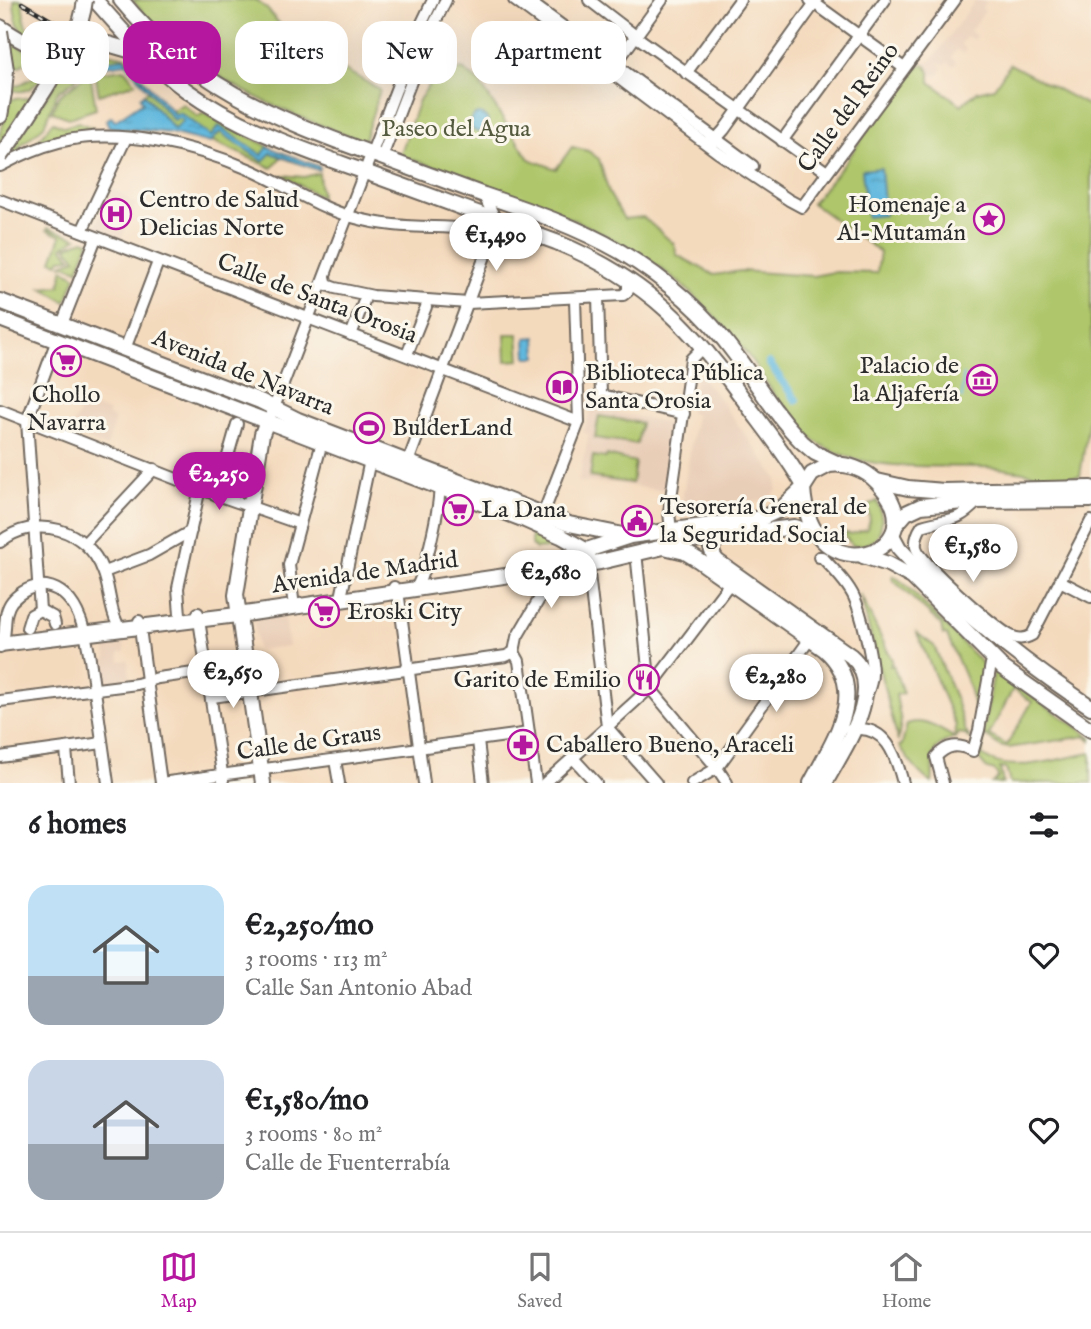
<!DOCTYPE html>
<html lang="en">
<head>
<meta charset="utf-8">
<style>
  body { margin:0; font-family:"IM FELL English",serif; background:#f2f2f2; color:#202124; height:100vh; display:flex; flex-direction:column; font-size:26px; white-space:nowrap }
  * { box-sizing:border-box; margin:0 }
  p { font-size:23px; color:#757577 }
  .icon { flex:none; width:38px; height:38px; fill:none; stroke:currentColor; stroke-width:2; stroke-linecap:round; stroke-linejoin:round }
  .map { position:relative; height:783px; overflow:hidden }
  .sheet { display:flex; flex-direction:column; background:#fff; flex:1 }
  .sheet>* { flex:none }
  .banner { position:absolute; left:21px; top:21px; width:700px; height:63px; display:flex; gap:14px }
  .price { position:absolute; translate:-50% -60px; padding:0 16px; border-radius:24px; background:#fff; color:#222; font-size:23px; line-height:46px; filter:drop-shadow(0 2px 4px #0008) }
  .price::after { content:''; position:absolute; left:50%; top:42px; width:21px; height:16px; margin-left:-10px; background:inherit; clip-path:polygon(0 0,100% 0,50% 100%) }
  .price.active { background:#b5179e; color:#fff }
  ul { padding:0; list-style:none }
  li { display:flex; align-items:center; gap:21px; height:175px; padding:0 28px }
  li span { display:grid; place-items:center; flex:none; width:196px; height:140px; border-radius:21px; color:#555 }
  li>.icon { margin-inline-start:auto }
  span .icon { width:84px; height:84px; fill:#fffc; stroke-width:1 }
  li b { font-size:30px }
  h2 { display:flex; justify-content:space-between; align-items:center; height:84px; padding:0 28px; font-size:30px }
  .chip { padding:0 24px; border-radius:21px; background:#fff; box-shadow:0 7px 28px #0002; font-size:24px; line-height:63px }
  .chip.active { background:#b5179e; color:#fff }
  .dock { display:flex; justify-content:space-around; align-items:center; height:98px; border-top:2px solid #e0e0e0; background:#fff; font-size:19px; color:#757577 }
  .dock a { display:grid; justify-items:center; gap:4px }
  .dock .active { color:#b5179e }
  .map>svg:first-child { display:block }
  .built { fill:#e9ceb7 }
  .green { fill:#afc66a; stroke:#6d784a; stroke-width:2; fill-rule:evenodd }
  .water { fill:url(#water-ripples); stroke:#467284; stroke-width:2 }
  .lines { fill:none; stroke-linecap:round; stroke-linejoin:round }
  .stream { stroke:#61b8de; stroke-width:2 }
  .canal { stroke:#61b8de; stroke-width:8 }
  .minor-casing { stroke:#71685e; stroke-width:14 }
  .major-casing { stroke:#71685e; stroke-width:18 }
  .minor { stroke:#fff; stroke-width:10 }
  .major { stroke:#fff; stroke-width:14 }
  .rail-casing { stroke:#2b2b2b; stroke-width:4.5 }
  .rail { stroke:#fbf7ec; stroke-width:2; stroke-dasharray:5; stroke-linecap:butt }
  .major-bridge-casing { stroke:#71685e; stroke-width:18; stroke-linecap:butt }
  .major-bridge { stroke:#fff; stroke-width:14 }
  .labels { text-anchor:middle; dominant-baseline:central; stroke-width:6; stroke-linejoin:round; paint-order:stroke }
  .street-label { font-size:24px; fill:#2b2b2b; stroke:#fbf7ec }
  .park-label { font-size:24px; fill:#535a3e; stroke:#fbf7ec }
  .poi-label { font-size:24px; fill:#2b2b2b; stroke:#fbf7ec; text-anchor:start }
</style>
</head>
<body>
<div class="map">
<svg width="1091" height="783" viewBox="0 0 1091 783">
  <defs>
    <pattern id="water-ripples" width="26" height="14" patternUnits="userSpaceOnUse" patternTransform="scale(1.75)"><rect width="26" height="14" fill="#61b8de"/><path d="M2 4q2-2 4 0t4 0M15 11q2-2 4 0t4 0" fill="none" stroke="#5096b4"/></pattern>
  </defs>
  <rect width="100%" height="100%" fill="#fbf7ec"/>
  <filter id="ink" filterUnits="userSpaceOnUse"><feTurbulence type="fractalNoise" baseFrequency=".0143" numOctaves="2"/><feDisplacementMap in="SourceGraphic" scale="14" xChannelSelector="R" yChannelSelector="G"/><feConvolveMatrix kernelMatrix="1 2 1 2 8 2 1 2 1" color-interpolation-filters="sRGB"/></filter>
  <filter id="wash" filterUnits="userSpaceOnUse"><feTurbulence type="fractalNoise" baseFrequency=".00686" numOctaves="4" result="noise"/><feDisplacementMap in="SourceGraphic" scale="28" xChannelSelector="R" yChannelSelector="G"/><feGaussianBlur stdDeviation="1.57" result="paint"/><feColorMatrix in="noise" values="0 0 0 0 0 0 0 0 0 0 0 0 0 0 0 0 0 1.4 0 .05"/><feComposite in="paint" operator="in"/></filter>
  <g filter="url(#wash)">
    <rect width="100%" height="100%" fill="#f4dabd"/>
    <!-- built -->
    <g class="built">
      <polygon points="976,0 987,1 982,8 985,11 970,31 976,36 973,40 967,36 961,44 966,49 963,53 957,49 951,57 957,62 953,66 948,62 945,66 936,61 943,68 939,74 931,76 930,70 925,62 932,60"/>
      <polygon points="113,189 136,204 121,240 93,230"/>
      <polygon points="697,372 718,397 777,479 777,490 769,499 680,512 696,415 690,413"/>
      <polygon points="85,403 109,412 108,416 115,418 107,447 69,432"/>
      <polygon points="592,408 673,424 664,491 619,484 578,482 589,434 583,432"/>
      <polygon points="284,613 289,646 257,650 254,622 258,617"/>
      <polygon points="123,636 125,652 119,653 120,661 128,660 130,678 99,682 95,661 107,659 104,638"/>
    </g>
    <!-- green -->
    <g class="green">
      <path d="M14 0H22L25 24 32 37 50 44C22 45 14 23 14 0Z"/>
      <path d="M132 0H256L267 9 283 28 312 51 380 90 364 141C272 109 197 77 132 0Z"/>
      <polygon points="8,39 27,51 43,55 13,69"/>
      <polygon points="96,51 126,57 148,71 139,74 124,58 86,69 89,70 78,76 70,69 78,57"/>
      <path d="M924 64 930 72V82L961 105 977 92 994 88 1010 64 1091 107V406L1080 476C1051 479 1024 471 996 468 936 463 868 476 815 441 788 423 767 380 747 354 736 340 724 327 712 314 651 246 564 214 480 183 453 174 427 163 400 156L419 100 436 75 463 69 479 82 529 159 556 169 572 147 588 151 599 159 609 193 624 219 643 217 674 244 677 255 714 275 741 271 813 276 834 272 877 273 880 252 812 203 845 163 897 88H901L914 69Z"/>
      <polygon points="65,69 77,78 57,93 44,126 18,148 22,151 4,160"/>
      <polygon points="124,69 136,83 99,95 95,73"/>
      <path d="M46 71C38 84 28 95 12 90V85L17 86Z"/>
      <polygon points="90,72 96,109 69,118 52,112 59,96"/>
      <polygon points="149,90 172,111 183,104 198,117 203,113 275,150 320,167 318,170 281,157 272,168 179,126 174,130 144,94"/>
      <polygon points="29,98 29,99 0,145 0,134 11,99"/>
      <polygon points="53,122 65,127 78,122 93,128 85,134 39,144 37,142"/>
      <polygon points="319,173 321,197 281,175 304,177"/>
      <polygon points="48,228 77,238 62,247 71,258 61,259 58,263 52,261 61,236 47,230"/>
      <polygon points="83,240 89,242 78,270 62,264 76,259 66,247"/>
      <polygon points="63,269 76,277 66,302 42,288 60,286"/>
      <polygon points="505,334 518,334 520,360 506,361"/>
      <polygon points="599,416 641,423 637,444 595,438"/>
      <polygon points="607,455 635,462 632,483 590,477 593,456 606,458"/>
      <path d="M877 501C887 521 881 550 852 545L841 532 851 534 867 529 870 520 868 506Z"/>
      <path d="M531 526C541 532 549 535 548 548L536 549 531 545Z"/>
      <polygon points="893,575 907,586 985,666 977,717 968,684 947,635 943,635 941,625 892,579"/>
      <polygon points="860,594 892,660 890,666 893,665 903,693 896,695 901,722 898,741"/>
      <path d="M917 633 934 646 956 700 965 730 971 740 964 734 959 733C954 740 947 739 940 745 927 755 935 770 932 783 921 776 907 758 899 746L902 745 907 724C925 717 940 730 955 738L956 726Z"/>
      <path d="M994 670 1091 737V740L1087 736 1008 748 1000 746 984 735 982 755C1009 776 1059 758 1091 753V783H1010L1006 769 1000 768 1003 783H992L998 778C997 770 993 770 987 769L979 759ZM1013 689 1032 702 1007 745 989 735Z"/>
    </g>
    <!-- water -->
    <g class="water">
      <polygon points="124,58 175,115 180,113 211,136 219,126 262,155 268,147 320,167 318,170 271,153 263,161 220,132 210,143 171,133 109,127 106,120 111,117 115,121 143,102 140,97 144,94 174,129 183,121 179,118 174,121 126,63 86,69 85,63"/>
      <circle cx="479" cy="123" r="9"/>
      <polygon points="881,168 885,215 867,217 862,170"/>
      <polygon points="536,337 537,357 527,357 526,338"/>
    </g>
    <g class="lines">
      <!-- stream -->
      <polyline class="stream" points="962,398 963,375"/>
      <!-- canal -->
      <polyline class="canal" points="769,363 796,400"/>
    </g>
  </g>
  <g filter="url(#ink)">
    <g class="lines">
      <!-- minor casing -->
      <g class="minor-casing">
        <g id="minor">
          <polyline points="514,0 717,152 789,200 802,207 955,0"/>
          <polyline points="527,0 753,166"/>
          <polyline points="589,0 641,40 827,172"/>
          <polyline points="810,0 904,68"/>
          <polyline points="612,72 614,66 662,0"/>
          <polyline points="686,73 740,0"/>
          <polyline points="709,141 715,140 724,130 817,0"/>
          <polyline points="782,141 885,0"/>
          <polyline points="382,157 430,32 446,0"/>
          <path d="M0 166C19 156 39 147 59 142 119 127 196 146 251 170 285 185 315 206 352 217 402 232 446 223 494 232"/>
          <polyline points="0,200 579,422"/>
          <polyline points="82,231 126,138"/>
          <polyline points="325,277 327,285 335,288 373,296 468,303 623,295 628,291 628,279"/>
          <polyline points="598,297 601,395 684,414"/>
          <polyline points="62,324 96,238"/>
          <polyline points="351,335 364,301"/>
          <polyline points="125,349 158,262"/>
          <polyline points="408,352 426,307"/>
          <polyline points="0,410 217,495 300,524"/>
          <polyline points="272,413 420,27 433,0"/>
          <polyline points="408,462 494,232 496,220 483,194"/>
          <polyline points="217,495 237,424"/>
          <path d="M978 501C955 525 949 517 922 526 918 532 915 539 916 547 919 562 995 628 1011 636 1019 640 1025 639 1032 635L1091 521"/>
          <polyline points="543,514 579,422 575,299"/>
          <polyline points="671,531 669,512 691,359 699,351 708,351"/>
          <path d="M0 542C35 514 87 528 103 571 110 587 109 607 117 623"/>
          <polyline points="85,543 154,469"/>
          <polyline points="636,552 650,688 717,768 727,783"/>
          <polyline points="587,557 607,727 656,783"/>
          <path d="M819 557H822C833 569 847 582 854 597 861 612 872 656 872 673 872 681 870 687 867 694"/>
          <polyline points="104,572 149,555 191,531"/>
          <polyline points="1060,581 1091,597"/>
          <polyline points="394,587 398,591 424,783"/>
          <path d="M416 588C425 574 442 500 439 484"/>
          <polyline points="342,593 370,460"/>
          <polyline points="293,599 289,565 322,442"/>
          <polyline points="40,610 27,421 57,340"/>
          <polyline points="198,613 223,780"/>
          <polyline points="180,615 178,588 200,488"/>
          <polyline points="139,621 161,783"/>
          <polyline points="27,628 31,615 40,610 53,617 55,624"/>
          <path d="M0 647C9 633 1 615 12 601 20 592 34 584 46 586 86 593 89 655 94 687"/>
          <polyline points="514,652 519,661 536,783"/>
          <polyline points="514,652 517,637 551,579 551,569"/>
          <polyline points="95,691 108,783"/>
          <polyline points="212,697 506,656 514,652"/>
          <polyline points="0,701 137,684 158,678 208,671"/>
          <path d="M850 730C886 723 896 756 903 783"/>
          <polyline points="478,741 483,783"/>
          <polyline points="66,749 69,783"/>
          <polyline points="0,757 102,743"/>
          <polyline points="573,758 596,783"/>
          <polyline points="335,760 339,783"/>
          <polyline points="161,783 529,733"/>
          <polyline points="545,783 650,688 727,587 731,584 738,583"/>
          <polyline points="692,783 717,768 807,643 809,634"/>
          <path d="M943 783 936 757C947 744 958 744 973 751L979 730 991 664"/>
        </g>
      </g>
      <!-- major casing -->
      <g class="major-casing">
        <g id="major">
          <path d="M95 0C124 33 151 64 186 90 240 129 304 150 365 172 429 196 493 219 556 242 649 280 695 331 752 411 770 435 789 459 804 486"/>
          <path d="M121 0C188 82 273 118 370 153 408 167 446 181 484 195 531 211 578 227 621 252 664 278 705 313 735 354 757 383 776 416 802 442L815 453 841 465"/>
          <path d="M0 27C22 42 42 55 70 49"/>
          <polyline points="83,45 108,44 139,53"/>
          <polyline points="0,116 4,93"/>
          <polyline points="0,301 260,401 298,420 569,524 628,536"/>
          <polyline points="0,319 525,520 561,536 589,552"/>
          <path d="M829 465C847 463 865 469 878 483 943 552 809 599 803 488L812 474Z"/>
          <polyline points="877,481 908,488 944,491 1091,488"/>
          <polyline points="895,526 906,513 921,506 974,501 1091,500"/>
          <path d="M892 535 899 548 911 561C966 616 1026 664 1091 707"/>
          <path d="M724 537 716 541 711 548 714 557 717 561 851 656C888 688 843 749 825 783"/>
          <path d="M668 548 685 552 698 560 824 649C871 689 833 741 811 783"/>
          <polyline points="863,556 888,564 912,577 1003,668 1091,730"/>
          <polyline points="553,561 630,536 762,518 781,509 803,488"/>
          <polyline points="0,644 245,614 600,562 693,540 794,527 816,534"/>
          <polyline points="263,783 236,595 262,434 267,421"/>
        </g>
      </g>
      <!-- minor -->
      <use href="#minor" class="minor"/>
      <!-- major -->
      <use href="#major" class="major"/>
      <!-- rail casing -->
      <g class="rail-casing">
        <polyline id="rail" points="22,3 64,28"/>
      </g>
      <!-- rail -->
      <use href="#rail" class="rail"/>
      <!-- major-bridge casing -->
      <g class="major-bridge-casing">
        <g id="major-bridge">
          <polyline points="0,31 6,70 4,93"/>
          <path d="M0 156C17 135 31 111 46 88 63 59 81 34 85 0"/>
        </g>
      </g>
      <!-- major-bridge -->
      <use href="#major-bridge" class="major-bridge"/>
    </g>
  </g>
  <!-- icons -->
  <defs>
    <g id="hospital-ring" transform="scale(1.575)"><circle r="9.5" fill="#fbf7ec" stroke="#b5179e" stroke-width="1.5"/><path d="M-5-5h3v3.5h4V-5h3V5h-3V1.5h-4V5h-3Z" fill="#b5179e"/></g>
    <g id="sight-ring" transform="scale(1.575)"><circle r="9.5" fill="#fbf7ec" stroke="#b5179e" stroke-width="1.5"/><path d="M0-6L1.8-2.2L6-1.7L2.9 1.2L3.7 5.4L0 3.3L-3.7 5.4L-2.9 1.2L-6-1.7L-1.8-2.2Z" fill="#b5179e"/></g>
    <g id="supermarket-ring" transform="scale(1.575)"><circle r="9.5" fill="#fbf7ec" stroke="#b5179e" stroke-width="1.5"/><path d="M-6-5.5h2.5l.6 2H6L4.5 2H-2.5L-4.4-4H-6ZM-1.5 3.2a1.3 1.3 0 1 0 .1 0ZM3 3.2a1.3 1.3 0 1 0 .1 0Z" fill="#b5179e"/></g>
    <g id="museum-ring" transform="scale(1.575)"><circle r="9.5" fill="#fbf7ec" stroke="#b5179e" stroke-width="1.5"/><path d="M0-6L6-3V-2H-6V-3ZM-5-1h2V3h-2ZM-1-1h2V3h-2ZM3-1h2V3H3ZM-6 4H6V6H-6Z" fill="#b5179e"/></g>
    <g id="library-ring" transform="scale(1.575)"><circle r="9.5" fill="#fbf7ec" stroke="#b5179e" stroke-width="1.5"/><path d="M-6-4Q-3-5.5-.7-3.5V5Q-3 3-6 4ZM6-4Q3-5.5 .7-3.5V5Q3 3 6 4Z" fill="#b5179e"/></g>
    <g id="stadium-ring" transform="scale(1.575)"><circle r="9.5" fill="#fbf7ec" stroke="#b5179e" stroke-width="1.5"/><path d="M0-5a6.5 5 0 1 0 0 10a6.5 5 0 1 0 0-10ZM-3.5-1.8h7v3.6h-7Z" fill="#b5179e"/></g>
    <g id="civic-ring" transform="scale(1.575)"><circle r="9.5" fill="#fbf7ec" stroke="#b5179e" stroke-width="1.5"/><path d="M-.6-6.5H3V-4.5H.6V-3L4-1V1h2V6H-6V1h2V-1L-.6-3ZM-1.2 2.5V6h2.4V2.5Z" fill="#b5179e"/></g>
    <g id="restaurant-ring" transform="scale(1.575)"><circle r="9.5" fill="#fbf7ec" stroke="#b5179e" stroke-width="1.5"/><path d="M-5-6h1v4h1v-4h1v4h1v-4h1v5L-1.5 .5V6h-2V.5L-5-1ZM5-6V6H3V1.5H1.5Q1.5-4 5-6Z" fill="#b5179e"/></g>
    <g id="pharmacy-ring" transform="scale(1.575)"><circle r="9.5" fill="#fbf7ec" stroke="#b5179e" stroke-width="1.5"/><path d="M-2-6h4v4h4v4h-4v4h-4v-4h-4v-4h4Z" fill="#b5179e"/></g>
  </defs>
  <g fill-rule="evenodd">
    <use href="#hospital-ring" x="116" y="214"/>
    <use href="#sight-ring" x="989" y="219"/>
    <use href="#supermarket-ring" x="66" y="361"/>
    <use href="#museum-ring" x="982" y="380"/>
    <use href="#library-ring" x="562" y="387"/>
    <use href="#stadium-ring" x="369" y="428"/>
    <use href="#supermarket-ring" x="458" y="510"/>
    <use href="#civic-ring" x="637" y="521"/>
    <use href="#supermarket-ring" x="324" y="612"/>
    <use href="#restaurant-ring" x="644" y="680"/>
    <use href="#pharmacy-ring" x="523" y="745"/>
  </g>
  <g class="labels">
    <!-- street labels -->
    <g class="street-label">
      <text transform="translate(849 108) rotate(-54)">Calle del Reino</text>
      <text transform="translate(317 299) rotate(21)">Calle de Santa Orosia</text>
      <text transform="translate(243 373) rotate(22)">Avenida de Navarra</text>
      <text transform="translate(365 573) rotate(-8)">Avenida de Madrid</text>
      <text transform="translate(309 743) rotate(-8)">Calle de Graus</text>
    </g>
    <!-- park labels -->
    <g class="park-label">
      <text x="456" y="129">Paseo del Agua</text>
    </g>
    <!-- poi labels -->
    <g class="poi-label">
      <text x="139" y="200">Centro de Salud<tspan x="139" dy="28">Delicias Norte</tspan></text>
      <text x="966" y="205" text-anchor="end">Homenaje a<tspan x="966" dy="28">Al-Mutamán</tspan></text>
      <text x="959" y="366" text-anchor="end">Palacio de<tspan x="959" dy="28">la Aljafería</tspan></text>
      <text x="585" y="373">Biblioteca Pública<tspan x="585" dy="28">Santa Orosia</tspan></text>
      <text x="66" y="395" text-anchor="middle">Chollo<tspan x="66" dy="28">Navarra</tspan></text>
      <text x="392" y="428">BulderLand</text>
      <text x="660" y="507">Tesorería General de<tspan x="660" dy="28">la Seguridad Social</tspan></text>
      <text x="481" y="510">La Dana</text>
      <text x="347" y="612">Eroski City</text>
      <text x="621" y="680" text-anchor="end">Garito de Emilio</text>
      <text x="546" y="745">Caballero Bueno, Araceli</text>
    </g>
  </g>
</svg>
<b class="price" style="left:496px;top:273px">€1,490</b>
<b class="price active" style="left:219px;top:512px">€2,250</b>
<b class="price" style="left:973px;top:584px">€1,580</b>
<b class="price" style="left:551px;top:610px">€2,680</b>
<b class="price" style="left:233px;top:710px">€2,650</b>
<b class="price" style="left:776px;top:714px">€2,280</b>
<div class="banner">
<a class="chip">Buy</a>
<a class="chip active">Rent</a>
<a class="chip">Filters</a>
<a class="chip">New</a>
<a class="chip">Apartment</a>
</div>
</div>
<section class="sheet">
<h2>6 homes<svg class="icon" aria-label="filters" viewBox="0 0 24 24"><path d="M4 7h16M4 17h16"/><circle cx="9" cy="7" r="2"/><circle cx="15" cy="17" r="2"/></svg></h2>
<ul>
<li><span style="background:linear-gradient(#bfe0f5 65%,#9aa5b1 0)"><svg class="icon" aria-label="home" viewBox="0 0 24 24"><path d="M3 11l9-7 9 7M6 9v11h12V9"/></svg></span><div><b>€2,250/mo</b><p>3 rooms · 113 m²</p><p>Calle San Antonio Abad</p></div><svg class="icon" aria-label="heart" viewBox="0 0 24 24"><path d="M12 20l-8-8c-3-5 5-10 8-4 3-6 11-1 8 4z"/></svg></li>
<li><span style="background:linear-gradient(#c9d6e8 60%,#9aa5b1 0)"><svg class="icon" aria-label="home" viewBox="0 0 24 24"><path d="M3 11l9-7 9 7M6 9v11h12V9"/></svg></span><div><b>€1,580/mo</b><p>3 rooms · 80 m²</p><p>Calle de Fuenterrabía</p></div><svg class="icon" aria-label="heart" viewBox="0 0 24 24"><path d="M12 20l-8-8c-3-5 5-10 8-4 3-6 11-1 8 4z"/></svg></li>
</ul>
</section>
<nav class="dock">
<a class="active"><svg class="icon" aria-label="map" viewBox="0 0 24 24"><path d="M3 6l6-2 6 2 6-2v14l-6 2-6-2-6 2zM9 4v14M15 6v14"/></svg>Map</a>
<a><svg class="icon" aria-label="saved" viewBox="0 0 24 24"><path d="M7 4h10v16l-5-4-5 4z"/></svg>Saved</a>
<a><svg class="icon" aria-label="home" viewBox="0 0 24 24"><path d="M3 11l9-7 9 7M6 9v11h12V9"/></svg>Home</a>
</nav>
</body>
</html>
